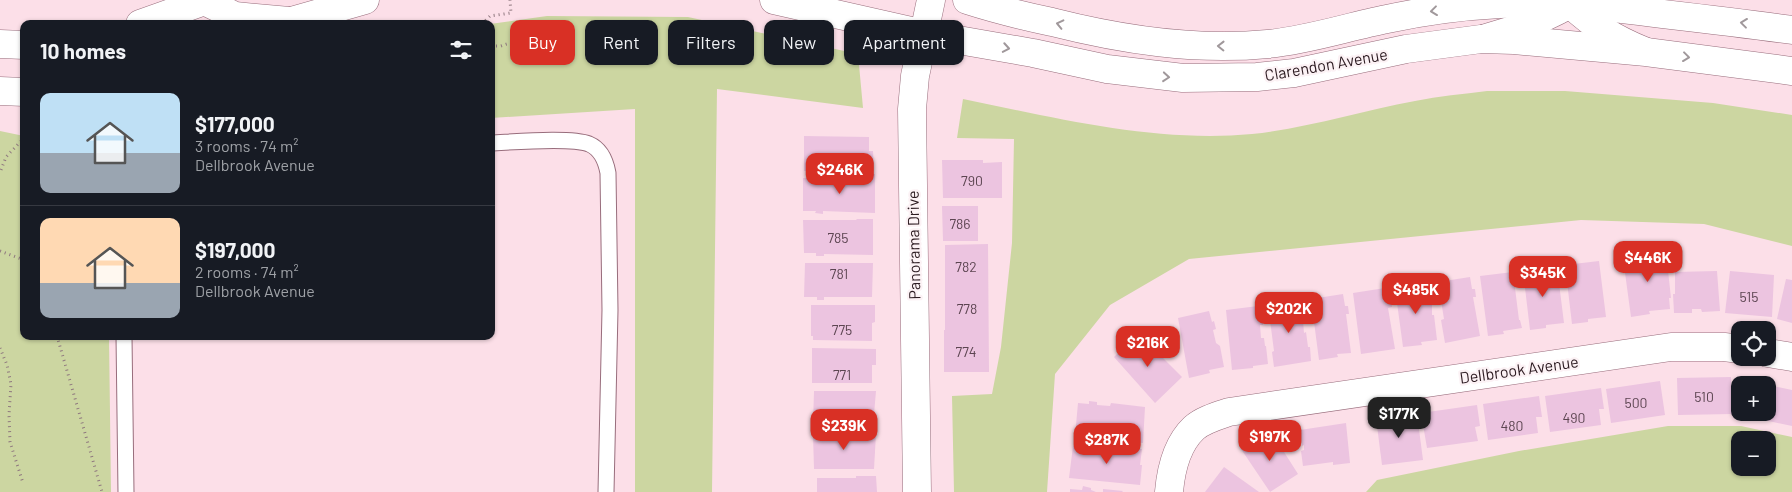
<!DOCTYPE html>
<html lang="en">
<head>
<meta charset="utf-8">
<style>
  body { margin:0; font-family:Barlow,sans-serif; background:#242831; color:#f1f3f6; height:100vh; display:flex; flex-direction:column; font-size:19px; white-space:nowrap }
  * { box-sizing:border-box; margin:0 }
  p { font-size:16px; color:#9ea1a6 }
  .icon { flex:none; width:28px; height:28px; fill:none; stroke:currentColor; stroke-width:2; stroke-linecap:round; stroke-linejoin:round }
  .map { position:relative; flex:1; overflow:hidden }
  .details { position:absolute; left:20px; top:20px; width:475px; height:320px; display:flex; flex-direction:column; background:#171b24; border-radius:10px; box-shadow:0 1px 4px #0004 }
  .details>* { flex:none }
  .top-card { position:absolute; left:510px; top:20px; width:475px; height:45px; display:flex; gap:10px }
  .tools { position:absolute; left:1731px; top:321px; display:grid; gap:10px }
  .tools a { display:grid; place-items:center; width:45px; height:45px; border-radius:10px; background:#171b24; box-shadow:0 1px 4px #0004; font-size:25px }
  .price { position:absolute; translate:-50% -42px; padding:0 11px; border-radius:10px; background:#d93025; color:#fff; font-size:16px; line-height:32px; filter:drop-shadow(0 1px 2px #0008) }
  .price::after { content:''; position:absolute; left:50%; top:30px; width:15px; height:11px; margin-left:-8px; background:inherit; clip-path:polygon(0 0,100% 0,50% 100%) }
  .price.selected { background:#222; color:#fff }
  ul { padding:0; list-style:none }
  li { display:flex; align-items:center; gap:15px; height:125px; padding:0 20px }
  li+li { border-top:1px solid #363941 }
  li span { display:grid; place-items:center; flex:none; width:140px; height:100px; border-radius:10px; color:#555 }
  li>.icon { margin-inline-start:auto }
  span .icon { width:60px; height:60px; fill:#fffc; stroke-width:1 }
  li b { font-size:21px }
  h2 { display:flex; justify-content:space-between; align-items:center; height:60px; padding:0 20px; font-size:21px }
  .pill { padding:0 18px; border-radius:10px; background:#171b24; box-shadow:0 1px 4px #0004; font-size:18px; line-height:45px }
  .pill.selected { background:#d93025; color:#fff }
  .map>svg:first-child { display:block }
  .green { fill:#ccd6a1; fill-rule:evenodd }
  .building { fill:#ecc4e0 }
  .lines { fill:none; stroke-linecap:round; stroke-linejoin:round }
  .service-casing { stroke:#986d7c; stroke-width:17 }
  .minor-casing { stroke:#986d7c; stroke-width:29 }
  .tertiary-casing { stroke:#986d7c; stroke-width:29 }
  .secondary-casing { stroke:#986d7c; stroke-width:29 }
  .path { stroke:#8f787f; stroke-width:3; stroke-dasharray:1 4; stroke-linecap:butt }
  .service { stroke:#fff; stroke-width:15 }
  .minor { stroke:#fff; stroke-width:28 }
  .tertiary { stroke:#fff; stroke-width:28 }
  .secondary { stroke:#fff; stroke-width:28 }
  .oneway { stroke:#a0989b }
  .labels { text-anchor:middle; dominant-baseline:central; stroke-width:4.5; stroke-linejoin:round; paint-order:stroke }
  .number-label { font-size:14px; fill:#5c4551 }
  .street-label { font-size:16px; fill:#2c1b21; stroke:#fcf2f5 }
</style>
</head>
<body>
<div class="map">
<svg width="1792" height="492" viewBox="0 0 1792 492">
  <rect width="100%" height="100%" fill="#fcdfe8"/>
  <!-- green -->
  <g class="green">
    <polygon points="547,16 688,17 858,54 863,108 717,89 712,492 635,492 635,109 491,118 491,24 490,24"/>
    <path d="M1487 91H1565L1713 103 1792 115V246L1704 224 1581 220 1189 259 1110 305 1055 374 1047 492H954L952 396 992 394 1001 347 1012 243 1014 139 957 138 963 99C1057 118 1155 143 1252 134 1308 128 1361 111 1415 101 1439 96 1463 94 1487 91Z"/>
    <polygon points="0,131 24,136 24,336 109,336 111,492 0,492"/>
    <path d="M1668 426H1741L1792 437V492H1366L1377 480 1519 451ZM1740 440H1768V468H1740Z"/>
  </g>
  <!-- building -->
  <g class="building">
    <polygon points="804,136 869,137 869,151 873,151 874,171 804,171"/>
    <polygon points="942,160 983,160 983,163 1002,162 1002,198 943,198"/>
    <polygon points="859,174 875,174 875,213 823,211 823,214 815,213 816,211 803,211 803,178 858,179"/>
    <polygon points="942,206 978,206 978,241 943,241"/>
    <polygon points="856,219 873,219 873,255 824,254 824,256 816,256 816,253 804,253 803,220 857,220"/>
    <polygon points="988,244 989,372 944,372 944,330 945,330 945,245"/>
    <polygon points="1666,252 1671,298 1669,298 1670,309 1649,311 1650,314 1631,317 1623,258"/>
    <polygon points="1599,261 1606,317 1588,319 1588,322 1572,324 1565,265"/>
    <polygon points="805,263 873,263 872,297 824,297 824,300 817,300 817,297 804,297"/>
    <polygon points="1557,267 1564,323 1546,325 1546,328 1530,330 1523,271"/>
    <polygon points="1717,271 1720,311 1702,312 1701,309 1692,309 1692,313 1674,313 1673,294 1675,294 1675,272"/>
    <polygon points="1730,271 1774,275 1772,317 1725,313"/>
    <polygon points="1513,272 1519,320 1520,320 1522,328 1503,331 1504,334 1488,336 1480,276"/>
    <polygon points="1470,277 1472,289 1475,289 1476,297 1473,297 1480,336 1445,343 1441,320 1444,319 1438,282"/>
    <polygon points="1786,279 1792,280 1792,323 1777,319"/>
    <polygon points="1428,284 1430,296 1432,296 1432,315 1434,315 1437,340 1421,342 1422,345 1403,347 1395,288"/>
    <polygon points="1385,288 1387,300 1391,299 1392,307 1388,308 1395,349 1361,354 1353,293"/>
    <polygon points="1343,294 1345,306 1348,306 1349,314 1346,314 1351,353 1337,354 1338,357 1319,360 1311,299"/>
    <polygon points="1300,301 1301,313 1305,312 1306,320 1303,321 1304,333 1306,332 1308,347 1310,347 1311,361 1274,367 1272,352 1274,351 1268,305"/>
    <polygon points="811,305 875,305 875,322 872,323 872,341 813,340 813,336 811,336"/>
    <polygon points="1258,306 1259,318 1263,318 1263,325 1260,325 1261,338 1264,338 1265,346 1266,346 1268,364 1253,366 1253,368 1232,370 1226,310"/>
    <polygon points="1209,311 1212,322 1214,321 1216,329 1213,330 1216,343 1220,346 1224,367 1209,370 1210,373 1189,378 1178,318"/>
    <polygon points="1138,334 1146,343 1148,341 1155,348 1153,350 1161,358 1162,357 1182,377 1155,403 1114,357"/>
    <polygon points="812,348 876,349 876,365 872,365 872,383 812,383"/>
    <polygon points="1731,377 1732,414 1678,415 1677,378"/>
    <polygon points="1660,381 1665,415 1611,423 1606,389"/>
    <polygon points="1768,385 1792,390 1792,426 1745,416 1746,412 1768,412"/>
    <polygon points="1601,388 1604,409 1599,409 1601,425 1550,432 1545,396"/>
    <polygon points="814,391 876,391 873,426 813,425"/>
    <polygon points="1539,396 1542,417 1536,417 1538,433 1488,440 1483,404"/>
    <polygon points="1089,401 1097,402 1097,405 1110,406 1111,403 1145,407 1143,443 1075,436 1078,403 1089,404"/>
    <polygon points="1477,405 1480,426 1475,427 1478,441 1427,448 1421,413"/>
    <polygon points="1417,414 1423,460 1382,465 1376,418"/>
    <polygon points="1346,423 1350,463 1333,465 1333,462 1303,466 1301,451 1304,450 1304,445 1302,446 1300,430"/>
    <polygon points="1272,433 1298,474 1270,492 1241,449 1258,439 1260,441"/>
    <polygon points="813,434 876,434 874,469 814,469"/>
    <polygon points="1085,444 1093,445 1093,448 1106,449 1106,447 1142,449 1140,465 1142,465 1140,485 1069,478 1073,446 1085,447"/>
    <polygon points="1224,467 1259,492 1205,492"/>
    <polygon points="856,476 876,476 877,492 817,492 817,478 856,478"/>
    <polygon points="1083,486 1091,488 1091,490 1096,492 1070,492 1070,489 1082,490"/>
    <polygon points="1103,489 1123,491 1122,492 1103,492"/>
  </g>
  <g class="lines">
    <!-- service casing -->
    <g class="service-casing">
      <g id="service">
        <path d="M491 143C514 142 571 137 589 144 601 149 606 162 608 173L610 310 606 492"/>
        <polyline points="124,336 126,492"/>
      </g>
    </g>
    <!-- minor casing -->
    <g class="minor-casing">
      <g id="minor">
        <path d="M1570 4C1596 27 1612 38 1644 51"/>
        <path d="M1486 38C1516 30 1543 19 1570 4"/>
        <polyline points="1768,353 1792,357"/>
        <path d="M1169 492C1171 469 1177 444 1194 428 1203 420 1217 416 1229 412L1671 347H1724L1740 349"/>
      </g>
    </g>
    <!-- tertiary casing -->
    <g class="tertiary-casing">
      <polyline id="tertiary" points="917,492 912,109 915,76 931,0"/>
    </g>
    <!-- secondary casing -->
    <g class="secondary-casing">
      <g id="secondary">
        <polyline points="774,0 924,34 1033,53 1107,69 1183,78 1257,77 1294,73 1406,49 1481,39 1514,40 1646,52 1792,71"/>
        <path d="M967 0C995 9 1023 16 1052 22 1123 40 1195 51 1268 44 1309 40 1347 27 1387 19 1424 11 1462 6 1500 4 1554 1 1609 7 1663 14 1706 19 1749 24 1792 30"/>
        <polyline points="204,1 235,16 289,21"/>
        <polyline points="140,24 207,0"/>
        <polyline points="281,24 365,0"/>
        <polyline points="0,44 24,45"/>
        <polyline points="0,91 24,92"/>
      </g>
    </g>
    <!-- path -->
    <g class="path">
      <polyline points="482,24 490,16 511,13 510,0"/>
      <polyline points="491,46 501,46 571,21"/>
      <polyline points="1,170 6,157 24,138"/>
      <polyline points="0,251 24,260"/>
      <polyline points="57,336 102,492"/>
      <polyline points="0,348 7,365 11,384 9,415 10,442 23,483"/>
    </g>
    <!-- service -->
    <use href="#service" class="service"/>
    <!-- minor -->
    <use href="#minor" class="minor"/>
    <!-- tertiary -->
    <use href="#tertiary" class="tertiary"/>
    <!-- secondary -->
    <use href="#secondary" class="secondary"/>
  </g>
  <!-- one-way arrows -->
  <defs><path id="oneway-chevron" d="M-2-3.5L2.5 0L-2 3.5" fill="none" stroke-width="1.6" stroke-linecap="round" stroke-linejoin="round" transform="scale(1.25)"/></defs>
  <g class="oneway">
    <use href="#oneway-chevron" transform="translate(1434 11) rotate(173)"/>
    <use href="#oneway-chevron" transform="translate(1744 23) rotate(-173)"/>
    <use href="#oneway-chevron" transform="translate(1060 24) rotate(-167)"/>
    <use href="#oneway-chevron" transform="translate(1221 46) rotate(-179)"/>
    <use href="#oneway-chevron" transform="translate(1006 48) rotate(10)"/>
    <use href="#oneway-chevron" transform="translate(1686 57) rotate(7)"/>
    <use href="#oneway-chevron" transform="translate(1166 77) rotate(5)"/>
  </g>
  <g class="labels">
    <!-- number labels -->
    <g class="number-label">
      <text x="972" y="180">790</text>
      <text x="960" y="223">786</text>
      <text x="838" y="237">785</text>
      <text x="966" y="266">782</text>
      <text x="839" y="273">781</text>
      <text x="1749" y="296">515</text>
      <text x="967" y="308">778</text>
      <text x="842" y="329">775</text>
      <text x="966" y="351">774</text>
      <text x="842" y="374">771</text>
      <text x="1704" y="396">510</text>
      <text x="1636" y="402">500</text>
      <text x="1574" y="417">490</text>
      <text x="1512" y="425">480</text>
    </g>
    <!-- street labels -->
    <g class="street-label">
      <text transform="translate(1326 64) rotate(-10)">Clarendon Avenue</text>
      <text transform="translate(913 245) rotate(-91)">Panorama Drive</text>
      <text transform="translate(1519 369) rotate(-8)">Dellbrook Avenue</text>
    </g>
  </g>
</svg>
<div class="tools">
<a><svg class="icon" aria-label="locate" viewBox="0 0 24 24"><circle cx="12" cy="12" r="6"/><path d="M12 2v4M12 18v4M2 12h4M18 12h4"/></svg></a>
<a>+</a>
<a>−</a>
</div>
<b class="price" style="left:840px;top:195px">$246K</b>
<b class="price" style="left:1648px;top:283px">$446K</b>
<b class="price" style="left:1543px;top:298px">$345K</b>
<b class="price" style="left:1416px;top:315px">$485K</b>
<b class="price" style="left:1289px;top:334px">$202K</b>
<b class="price" style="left:1148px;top:368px">$216K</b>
<b class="price selected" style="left:1399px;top:439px">$177K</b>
<b class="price" style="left:844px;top:451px">$239K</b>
<b class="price" style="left:1270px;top:462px">$197K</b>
<b class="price" style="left:1107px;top:465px">$287K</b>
<div class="top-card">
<a class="pill selected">Buy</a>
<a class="pill">Rent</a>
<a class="pill">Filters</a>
<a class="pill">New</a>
<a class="pill">Apartment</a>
</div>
<section class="details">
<h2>10 homes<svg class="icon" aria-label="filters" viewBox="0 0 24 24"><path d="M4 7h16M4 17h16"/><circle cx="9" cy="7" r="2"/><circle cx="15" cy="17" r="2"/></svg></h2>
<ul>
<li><span style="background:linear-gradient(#bfe0f5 60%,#9aa5b1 0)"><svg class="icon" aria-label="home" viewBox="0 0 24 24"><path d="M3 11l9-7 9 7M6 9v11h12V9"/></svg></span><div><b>$177,000</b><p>3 rooms · 74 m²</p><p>Dellbrook Avenue</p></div></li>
<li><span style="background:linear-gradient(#ffd9b3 65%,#9aa5b1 0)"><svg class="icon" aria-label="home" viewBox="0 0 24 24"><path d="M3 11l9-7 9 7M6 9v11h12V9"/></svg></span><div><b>$197,000</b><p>2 rooms · 74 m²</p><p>Dellbrook Avenue</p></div></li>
</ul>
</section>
</div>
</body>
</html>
